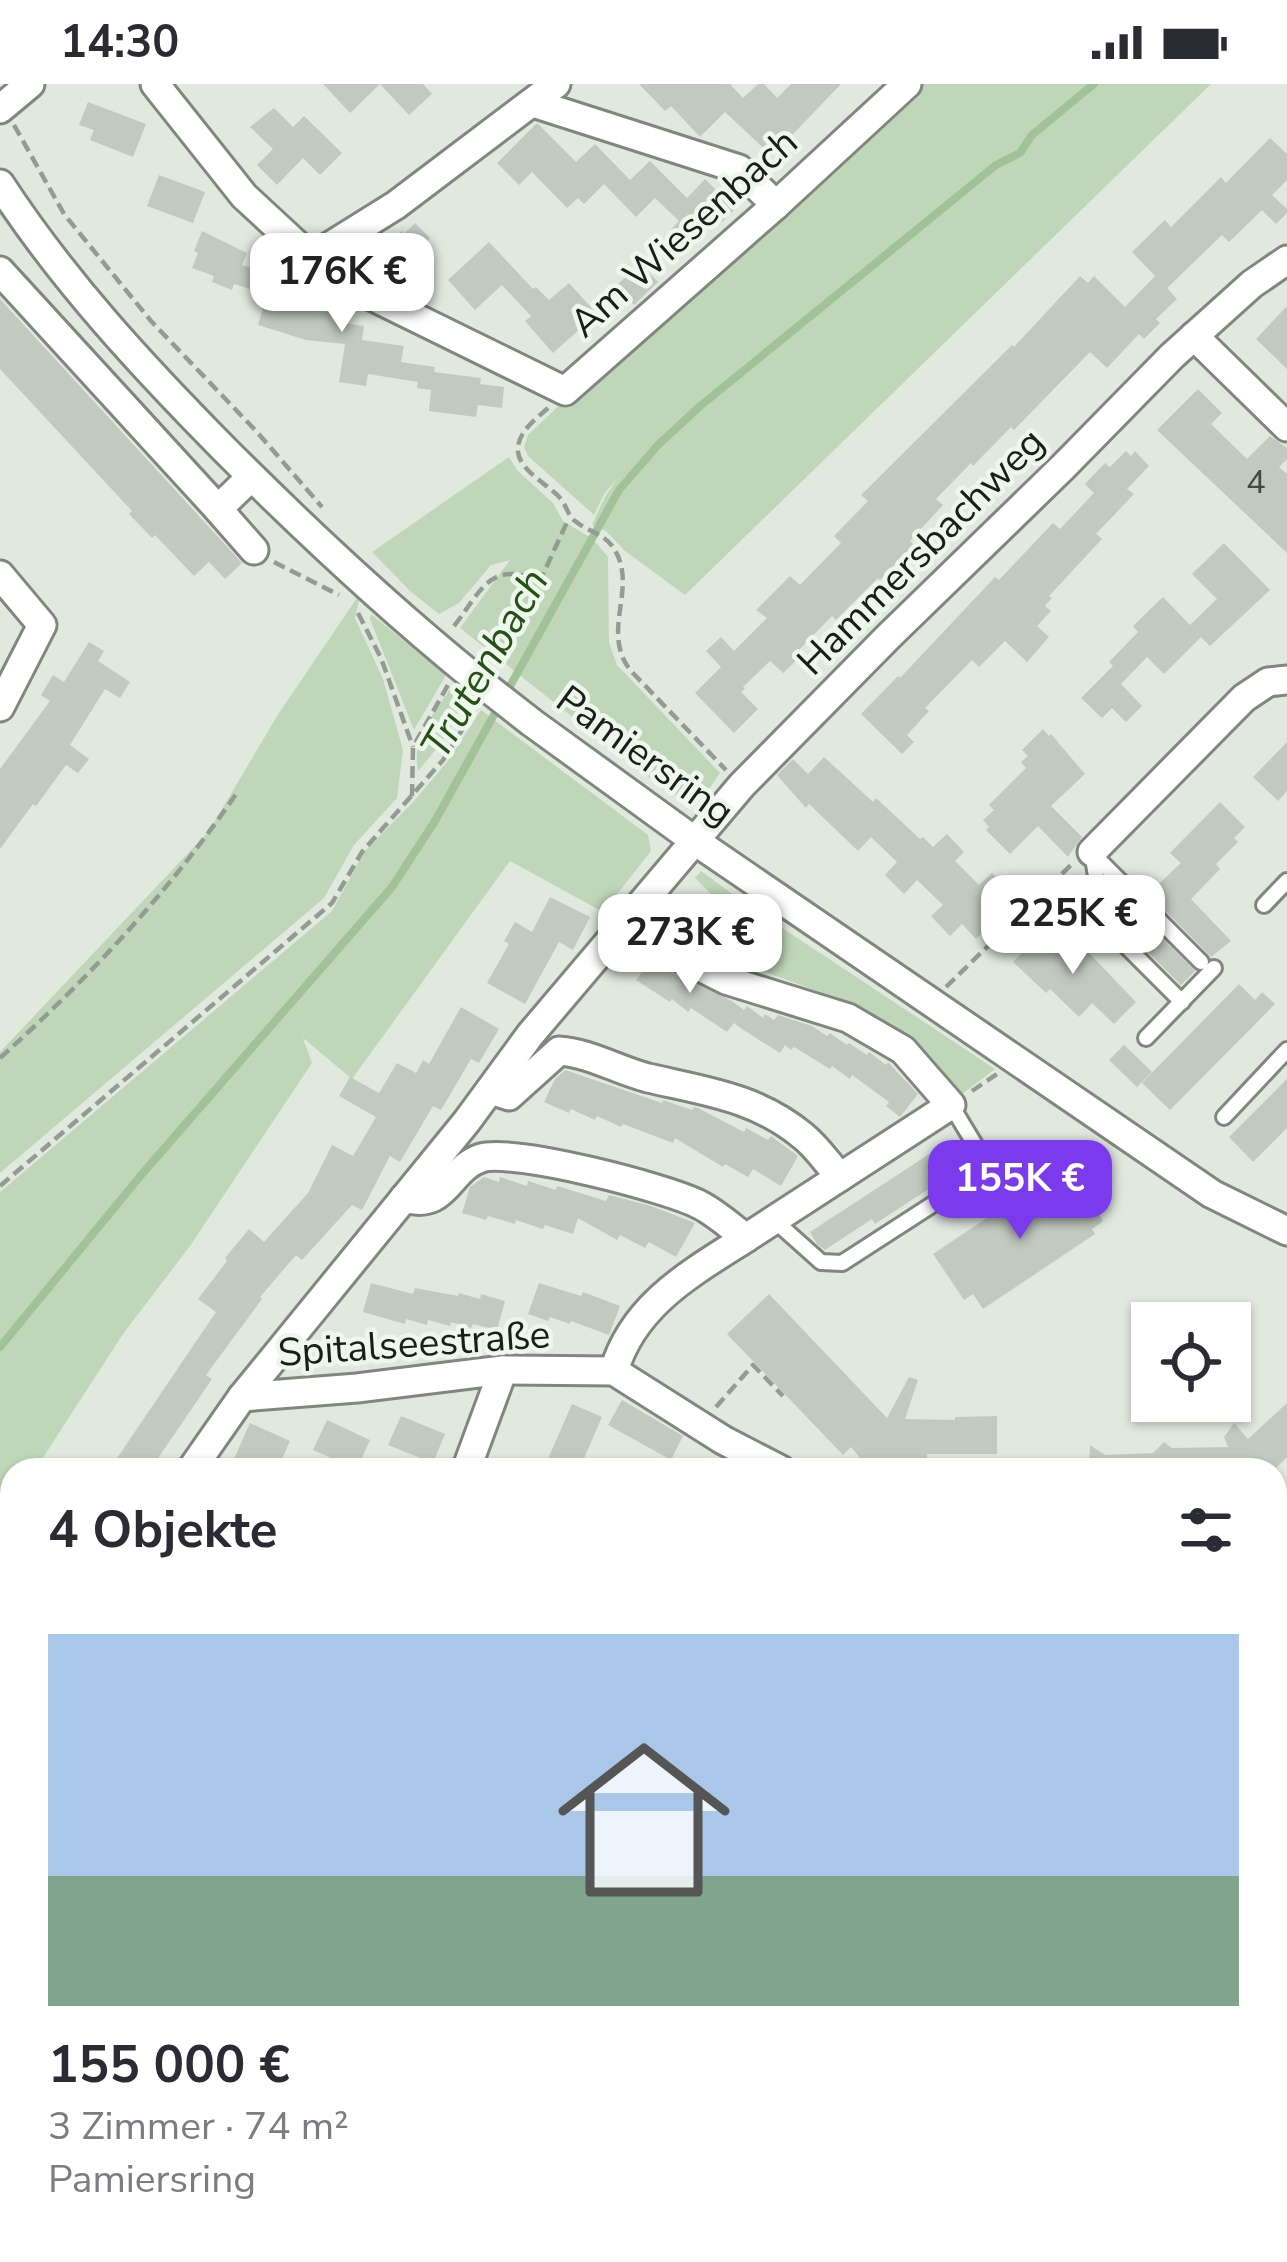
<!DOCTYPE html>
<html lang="de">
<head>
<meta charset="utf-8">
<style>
  body { margin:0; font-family:"Nunito Sans",sans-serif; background:#f2f2f3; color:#2b2b33; height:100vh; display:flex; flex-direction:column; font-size:45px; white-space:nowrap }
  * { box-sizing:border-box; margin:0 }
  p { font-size:39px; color:#7c7c81 }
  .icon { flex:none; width:66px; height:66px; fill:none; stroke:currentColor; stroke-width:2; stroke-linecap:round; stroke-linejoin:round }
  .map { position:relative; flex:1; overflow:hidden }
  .side { position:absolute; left:0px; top:1374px; width:1287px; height:804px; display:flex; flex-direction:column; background:#fff; border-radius:36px 36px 0 0; box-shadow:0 3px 9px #0004 }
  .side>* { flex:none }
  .fabs { position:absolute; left:1131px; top:1218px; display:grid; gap:24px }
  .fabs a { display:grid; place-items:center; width:120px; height:120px; border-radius:0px; background:#fff; box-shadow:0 3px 9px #0004; font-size:60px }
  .price { position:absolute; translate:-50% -102px; padding:0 27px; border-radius:24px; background:#fff; color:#222; font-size:39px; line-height:78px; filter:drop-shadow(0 3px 6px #0008) }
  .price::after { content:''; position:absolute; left:50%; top:72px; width:36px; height:27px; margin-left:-18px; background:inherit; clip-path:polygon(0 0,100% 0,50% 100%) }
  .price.on { background:#7c3aed; color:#fff }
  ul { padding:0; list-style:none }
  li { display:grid; align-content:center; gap:24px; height:636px; padding:0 48px }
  li span { display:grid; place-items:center; height:372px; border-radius:0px; color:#555 }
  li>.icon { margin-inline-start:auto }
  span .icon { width:216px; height:216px; fill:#fffc; stroke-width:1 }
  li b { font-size:51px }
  h2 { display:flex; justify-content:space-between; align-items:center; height:144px; padding:0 48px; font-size:51px }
  .status { display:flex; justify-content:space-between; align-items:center; height:84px; padding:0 60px; background:#fff; direction:ltr }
  .status svg { height:33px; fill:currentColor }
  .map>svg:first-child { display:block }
  .green { fill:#bfd7b8 }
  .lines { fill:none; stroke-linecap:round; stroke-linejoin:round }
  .stream { stroke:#a1c298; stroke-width:8 }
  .building { fill:#c2cac0 }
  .lane-casing { stroke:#80877e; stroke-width:20 }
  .street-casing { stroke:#80877e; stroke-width:33 }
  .path { stroke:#949b93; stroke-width:4.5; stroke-dasharray:12 6; stroke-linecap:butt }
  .lane { stroke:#fff; stroke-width:14 }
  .street { stroke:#fff; stroke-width:27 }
  .street-bridge-casing { stroke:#80877e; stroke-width:33; stroke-linecap:butt }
  .street-bridge { stroke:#fff; stroke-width:27 }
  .labels { text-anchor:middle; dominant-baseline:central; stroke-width:9; stroke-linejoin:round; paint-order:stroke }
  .number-label { font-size:33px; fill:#444844 }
  .street-label { font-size:39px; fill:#1a1d1a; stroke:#eef7ec }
  .water-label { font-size:42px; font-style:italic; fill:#265018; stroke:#eef7ec }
</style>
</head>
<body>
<div class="status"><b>14:30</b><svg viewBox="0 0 49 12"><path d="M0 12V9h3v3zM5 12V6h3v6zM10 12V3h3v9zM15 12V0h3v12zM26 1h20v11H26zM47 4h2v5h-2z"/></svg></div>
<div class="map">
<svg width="1287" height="2178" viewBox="0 0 1287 2178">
  <rect width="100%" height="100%" fill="#e1e9df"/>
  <!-- green -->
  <g class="green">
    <polygon points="913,0 1211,0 685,511 625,467 606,447 592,441 605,413 617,395 604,410 594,431 528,372 524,363 528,351 627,257"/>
    <polygon points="509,373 517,386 553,419 563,437 593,455 608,473 609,559 617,581 720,689 709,705 689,717 665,706 460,544 510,476 491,481 459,519 439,530 411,508 372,468"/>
    <polygon points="361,508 355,534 383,595 403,666 397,714 354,761 324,814 0,1089 0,968 209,747 277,632"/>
    <polygon points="371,530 446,591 414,646 370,535"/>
    <path d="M453 601 467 615 442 658 418 687C411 655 435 627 453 601Z"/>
    <polygon points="481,626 648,751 651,767 603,828 510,777 352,995 303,954 312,979 190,1162 123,1250 35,1386 12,1386 12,1421 0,1439 0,1108 332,827 364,768 414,717 447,678"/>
    <polygon points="701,787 746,820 995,985 957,1014 864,932 828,911 687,859 725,824 695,794"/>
  </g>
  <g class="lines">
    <!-- stream -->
    <polyline class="stream" points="0,1263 142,1090 392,803 435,737 619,406 658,361 699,323 996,81 1020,69 1032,51 1094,0"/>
  </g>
  <!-- building -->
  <g class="building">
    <polygon points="323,0 423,0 432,10 409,31 380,0 350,29"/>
    <polygon points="639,0 730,0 743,14 758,0 764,0 777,14 791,0 841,0 772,72 725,28 700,53 671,22 665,27"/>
    <polygon points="88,18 146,40 133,73 90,56 94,46 79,41"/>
    <polygon points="274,24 293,43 304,32 342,69 320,91 303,74 277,101 257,81 273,65 250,43"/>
    <polygon points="537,39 576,78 595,60 630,96 650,77 687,114 705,95 735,125 719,141 713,134 681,167 666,151 679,137 655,114 636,133 604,100 584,120 578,114 567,124 532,88 519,101 497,79"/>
    <polygon points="1270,54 1287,70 1287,96 1272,111 1287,125 1287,129 1276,140 1262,126 1229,158 1222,151 1167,204 1177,215 1156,235 1160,239 1144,255 1139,250 1107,284 1090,268 1014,346 1011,343 973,382 971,379 936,415 943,421 910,457 914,461 880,496 878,494 836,536 832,532 799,566 803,570 783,589 770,577 743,603 745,605 741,608 758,625 734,649 695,609 721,583 706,567 721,553 734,567 767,534 756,526 790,492 800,501 841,459 834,452 868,417 861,411 1012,261 1014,263 1080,192 1088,199 1094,192 1125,223 1155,192 1132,168 1165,136 1171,143 1221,93 1226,99"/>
    <polygon points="159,91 205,108 193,139 147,122"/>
    <polygon points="415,139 430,154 419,165 421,167 389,198 369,177 402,147 404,150"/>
    <polygon points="202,147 247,169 242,181 273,190 269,206 324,223 322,227 345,231 344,239 364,242 362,256 404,262 401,278 435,283 434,288 481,294 480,300 504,303 502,324 478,321 476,333 429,327 431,306 417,304 418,298 368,290 366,302 339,298 345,260 306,256 258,241 267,210 234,200 232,206 212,198 214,192 192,184 198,169 194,167"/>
    <polygon points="489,158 533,205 536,203 549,216 569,199 597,230 553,269 525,237 531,232 502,201 475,226 448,196"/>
    <polygon points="640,179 658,198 634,221 616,202"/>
    <polygon points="0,215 242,479 225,495 209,478 194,492 155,451 152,454 129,430 132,427 0,285"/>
    <polygon points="1287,222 1287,285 1256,255"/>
    <polygon points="1198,305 1222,329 1211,340 1247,375 1270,352 1287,364 1287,375 1279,383 1287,390 1287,469 1157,346"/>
    <polygon points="1126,367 1131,372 1135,367 1149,382 1127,405 1134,410 1096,450 1102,455 1049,512 1052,514 1045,522 1051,527 1037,542 1049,553 1027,578 1005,557 979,583 972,576 925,624 929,627 907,651 914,658 902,670 861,630 898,592 900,594 995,493 999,496 1053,439 1060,445 1094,409 1085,400 1105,379 1110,383"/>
    <polygon points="1224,459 1270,506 1210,562 1201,553 1164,590 1147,573 1121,600 1142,622 1126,638 1112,624 1102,634 1081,614 1113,582 1109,578 1138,548 1133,542 1163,513 1190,541 1217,515 1192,490"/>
    <polygon points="89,558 104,567 98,577 130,598 120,614 105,605 70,661 89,675 78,689 66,681 36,722 33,720 0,765 0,685 50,617 41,611 53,591 64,598"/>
    <polygon points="1043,645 1049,652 1051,650 1085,690 1051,722 1082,753 1068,773 1038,742 1010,770 986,746 989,743 983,736 994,726 989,721 1026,684 1021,678 1028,672 1022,666"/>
    <polygon points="1287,658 1287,707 1278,717 1253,693"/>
    <polygon points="824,673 873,718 876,714 920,755 923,753 933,763 947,750 964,768 955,777 979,801 992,789 1017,815 976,855 962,840 950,852 931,832 943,821 917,796 904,810 885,791 897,778 871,753 858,767 809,720 806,724 777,691 793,675 808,690"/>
    <polygon points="1220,718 1245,743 1234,754 1238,758 1216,780 1220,785 1191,815 1231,857 1211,873 1152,813 1153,811 1150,808 1181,779 1170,769"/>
    <polygon points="711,809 723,823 714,832 687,856 671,845"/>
    <polygon points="550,813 590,833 573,866 559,858 525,920 487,899 509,860 504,857 515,838 532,848"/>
    <polygon points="1136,828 1195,887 1181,901 1122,842"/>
    <polygon points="1048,842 1080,874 1087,867 1136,918 1114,940 1092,919 1079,933 1050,905 1046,909 1013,878"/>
    <polygon points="652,875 666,886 732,917 744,926 727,948 691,924 688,928 672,915 670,918 636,896"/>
    <polygon points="1239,900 1255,916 1262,908 1275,920 1170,1026 1142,999"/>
    <polygon points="747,922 763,934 765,930 774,936 778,931 812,942 827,952 830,949 847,961 849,959 867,971 869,968 886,981 888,978 918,1010 900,1033 886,1022 889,1018 852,991 850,995 832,982 830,985 794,963 791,966 785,961 780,969 742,945 734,939"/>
    <polygon points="461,923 499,945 479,979 471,975 441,1026 433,1022 400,1078 390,1072 362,1126 352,1121 302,1176 296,1171 260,1213 262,1215 206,1291 212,1295 150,1386 109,1386 216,1228 198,1215 227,1177 225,1174 249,1145 264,1158 308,1109 332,1061 353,1072 376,1033 339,1012 350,993 379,1009 397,979 416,989 423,976 429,980"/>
    <polygon points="1124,961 1152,988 1137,1003 1109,976"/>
    <polygon points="565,986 662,1019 663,1016 692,1026 694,1023 698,1024 744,1048 746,1044 768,1056 771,1052 798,1072 781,1102 753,1085 748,1093 725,1080 723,1083 675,1054 673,1059 623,1040 621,1043 597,1032 595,1036 571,1025 569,1029 544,1018 555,995"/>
    <polygon points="1287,995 1287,1044 1253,1078 1229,1053"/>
    <polygon points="937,1065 953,1089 875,1140 872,1135 825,1166 817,1160 810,1148"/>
    <polygon points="1079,1088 1098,1115 1092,1119 1103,1137 1092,1145 1095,1150 983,1225 973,1210 964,1216 933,1170 1012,1117 1019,1128"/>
    <polygon points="484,1093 499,1098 500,1093 527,1102 528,1097 556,1106 557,1102 606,1117 609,1111 651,1122 695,1139 676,1173 649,1158 645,1164 620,1151 617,1156 578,1134 573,1150 545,1141 543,1145 516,1136 515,1140 488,1132 486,1136 462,1129 470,1103"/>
    <polygon points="371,1199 413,1210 415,1204 458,1212 459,1209 480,1215 481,1210 505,1217 497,1246 473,1240 471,1244 451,1238 450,1242 428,1236 427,1241 406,1235 405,1240 363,1228"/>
    <polygon points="539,1199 581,1212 583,1208 620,1222 609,1251 571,1237 570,1240 550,1233 548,1237 528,1230"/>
    <polygon points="769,1210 887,1334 909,1293 918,1296 905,1335 955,1336 955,1333 997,1332 997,1370 927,1370 927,1377 861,1375 851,1363 843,1371 727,1250"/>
    <polygon points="622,1316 683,1352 671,1376 608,1341"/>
    <polygon points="1287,1319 1287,1373 1274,1386 1089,1386 1090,1361 1105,1371 1153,1369 1164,1358 1172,1364 1228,1363 1224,1353 1234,1339 1248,1355"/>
    <polygon points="572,1320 602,1333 579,1386 543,1386"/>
    <polygon points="401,1332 445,1350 433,1379 388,1361"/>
    <polygon points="327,1336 370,1356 357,1385 313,1366"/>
    <polygon points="250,1339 290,1357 277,1386 229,1386"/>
  </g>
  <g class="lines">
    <!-- lane casing -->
    <g class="lane-casing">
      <g id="lane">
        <polyline points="1092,768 1104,840 1182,918"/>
        <polyline points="1094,771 1201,878"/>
        <polyline points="1264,821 1287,797"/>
        <polyline points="1146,954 1214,884"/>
        <polyline points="1224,1033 1287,966"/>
        <polyline points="774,1136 821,1178 842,1179 989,1084 951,1021"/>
        <polyline points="1275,1510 1287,1510"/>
      </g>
    </g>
    <!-- street casing -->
    <g class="street-casing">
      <g id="street">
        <polyline points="155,0 244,112 311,174 353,203 565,307 776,121 907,0"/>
        <polyline points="533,19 739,85 776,121"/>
        <polyline points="0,25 30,0"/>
        <path d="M0 100C64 198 143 283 226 367 304 445 385 521 471 591"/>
        <polyline points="311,174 396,121 556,0"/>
        <polyline points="0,187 218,425 251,393"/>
        <polyline points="1194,252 1287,343"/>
        <polyline points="218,425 254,466"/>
        <polyline points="0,491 42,541 0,623"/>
        <polyline points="531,638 695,757 1212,1110 1287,1147"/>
        <polyline points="1092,768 1244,614 1268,598 1287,596"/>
        <path d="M490 1006 509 1012 559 967C590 969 617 986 648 994 704 1007 756 1013 803 1052 817 1063 828 1080 840 1093"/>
        <path d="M404 1114C447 1127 448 1085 481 1074 513 1064 668 1104 700 1121 716 1129 731 1143 746 1154L951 1021 903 966 848 934 726 896 674 870 630 836"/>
        <path d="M614 1287C633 1221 691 1189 746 1154"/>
        <polyline points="242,1313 357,1304 503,1286 614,1287 723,1356 781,1386"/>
        <polyline points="191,1386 242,1313 467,1037 530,951 742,701 889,552 1063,383 1172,272 1252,200 1287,176"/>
        <polyline points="466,1386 503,1286"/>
        <polyline points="1275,1578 1287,1583"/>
        <polyline points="0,1659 12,1641"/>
        <polyline points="1275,1660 1287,1632"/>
        <polyline points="0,2050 12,2035"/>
        <polyline points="1275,2136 1287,2110"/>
        <polyline points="842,2166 856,2178"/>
        <polyline points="147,2178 159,2166"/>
        <polyline points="359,2178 367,2166"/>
        <polyline points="773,2178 779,2166"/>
        <polyline points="998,2178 1005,2166"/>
        <polyline points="1250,2178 1258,2166"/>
      </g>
    </g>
    <!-- path -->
    <g class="path">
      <polyline points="14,41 64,130 151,237 257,348 322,423"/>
      <path d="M548 324C536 335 516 349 518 368 520 387 549 401 561 415 567 423 568 432 575 437 587 447 604 450 613 463 640 503 599 547 631 587L726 686"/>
      <polyline points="274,478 339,511"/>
      <polyline points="358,529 381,574 413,663"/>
      <path d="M454 542C483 505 489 476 542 497"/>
      <polyline points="501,581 569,434"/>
      <polyline points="412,712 413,663 448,601"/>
      <polyline points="946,903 1071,781"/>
      <path d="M0 974C88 895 169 808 236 710"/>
      <polyline points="972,1007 997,990"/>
      <polyline points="0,1102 332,819 362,768 443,676 474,627"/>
      <polyline points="716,1323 753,1281 783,1312"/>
      <polyline points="1275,1402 1287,1413"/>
      <polyline points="1275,1780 1287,1785"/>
      <polyline points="30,2178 41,2166"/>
    </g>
    <!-- lane -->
    <use href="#lane" class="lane"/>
    <!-- street -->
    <use href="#street" class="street"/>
    <!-- street-bridge casing -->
    <g class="street-bridge-casing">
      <polyline id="street-bridge" points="471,591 531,638"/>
    </g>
    <!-- street-bridge -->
    <use href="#street-bridge" class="street-bridge"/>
  </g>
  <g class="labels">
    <!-- number labels -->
    <g class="number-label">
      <text x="1256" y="398">4</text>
    </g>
    <!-- street labels -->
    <g class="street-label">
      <text transform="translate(684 149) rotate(-42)">Am Wiesenbach</text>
      <text transform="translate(921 468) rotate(-45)">Hammersbachweg</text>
      <text transform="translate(645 672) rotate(36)">Pamiersring</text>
      <text transform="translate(414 1260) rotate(-4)">Spitalseestraße</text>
    </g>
    <!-- water labels -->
    <g class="water-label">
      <text transform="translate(485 580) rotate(-60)">Trutenbach</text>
    </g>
  </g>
</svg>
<div class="fabs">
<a><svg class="icon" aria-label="locate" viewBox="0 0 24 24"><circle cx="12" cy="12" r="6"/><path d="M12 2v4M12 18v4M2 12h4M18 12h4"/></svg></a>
</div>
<b class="price" style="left:342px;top:251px">176K €</b>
<b class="price" style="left:1073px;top:893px">225K €</b>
<b class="price" style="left:690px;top:912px">273K €</b>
<b class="price on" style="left:1020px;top:1158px">155K €</b>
<section class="side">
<h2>4 Objekte<svg class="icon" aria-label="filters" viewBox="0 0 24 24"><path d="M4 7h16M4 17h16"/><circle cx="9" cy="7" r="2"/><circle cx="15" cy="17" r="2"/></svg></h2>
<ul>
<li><span style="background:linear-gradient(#a9c7e8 65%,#7fa58c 0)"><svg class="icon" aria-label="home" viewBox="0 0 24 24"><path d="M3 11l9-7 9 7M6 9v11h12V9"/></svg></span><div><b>155 000 €</b><p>3 Zimmer · 74 m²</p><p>Pamiersring</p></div></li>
</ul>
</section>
</div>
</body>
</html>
